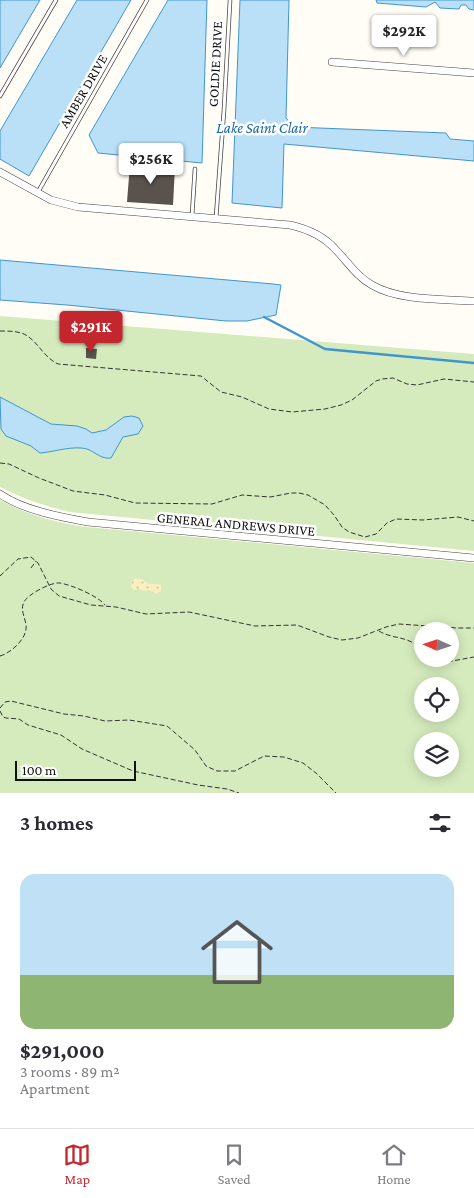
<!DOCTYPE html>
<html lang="en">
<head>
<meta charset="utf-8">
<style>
  body { margin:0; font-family:"Crimson Pro",serif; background:#f2f2f3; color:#2b2b33; height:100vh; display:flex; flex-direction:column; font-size:19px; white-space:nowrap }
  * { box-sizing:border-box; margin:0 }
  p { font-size:16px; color:#7c7c81 }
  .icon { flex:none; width:28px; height:28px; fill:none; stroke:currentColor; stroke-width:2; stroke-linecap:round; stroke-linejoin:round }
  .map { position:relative; height:793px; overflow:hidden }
  .side { display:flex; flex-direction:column; background:#fff; flex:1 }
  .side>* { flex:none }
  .needle { width:32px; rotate:273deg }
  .tools { position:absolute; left:414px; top:622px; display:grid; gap:10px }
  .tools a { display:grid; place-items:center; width:45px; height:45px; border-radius:50%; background:#fff; box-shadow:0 2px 12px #0003; font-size:25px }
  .scale { position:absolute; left:15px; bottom:12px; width:121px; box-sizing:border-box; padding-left:5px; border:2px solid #111; border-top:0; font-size:14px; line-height:18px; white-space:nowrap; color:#111; -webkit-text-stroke:4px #fff; paint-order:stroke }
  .price { position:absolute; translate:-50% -42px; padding:0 11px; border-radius:5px; background:#fff; color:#222; font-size:16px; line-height:32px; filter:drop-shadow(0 1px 2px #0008) }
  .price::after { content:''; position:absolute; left:50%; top:30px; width:15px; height:11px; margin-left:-8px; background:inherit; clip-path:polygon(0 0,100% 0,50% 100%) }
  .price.selected { background:#c4262e; color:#fff }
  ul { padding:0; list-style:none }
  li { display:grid; align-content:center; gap:10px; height:265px; padding:0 20px }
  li+li { border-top:1px solid #e1e1e2 }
  li span { display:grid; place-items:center; height:155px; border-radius:15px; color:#555 }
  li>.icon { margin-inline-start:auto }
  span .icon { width:90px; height:90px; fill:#fffc; stroke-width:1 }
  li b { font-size:21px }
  h2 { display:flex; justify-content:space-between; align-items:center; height:60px; padding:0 20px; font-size:21px }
  .tab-bar { display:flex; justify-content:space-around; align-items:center; height:70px; border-top:1px solid #e1e1e2; background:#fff; font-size:14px; color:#7c7c81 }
  .tab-bar a { display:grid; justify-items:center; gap:2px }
  .tab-bar .selected { color:#c4262e }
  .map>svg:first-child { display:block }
  .grass { fill:#d5ebbd; fill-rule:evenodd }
  .sand { fill:url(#sand-dots) }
  .water { fill:#b9e0f7; stroke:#3f96cf }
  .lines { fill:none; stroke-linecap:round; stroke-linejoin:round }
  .stream { stroke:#3f96cf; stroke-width:2.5 }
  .building { fill:#5a524d }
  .lane-casing { stroke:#444; stroke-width:4.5 }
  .street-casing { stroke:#444; stroke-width:8 }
  .path { stroke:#333; stroke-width:1; stroke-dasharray:5 2.5; stroke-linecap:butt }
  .lane { stroke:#fff; stroke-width:3 }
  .street { stroke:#fff; stroke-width:7 }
  .labels { text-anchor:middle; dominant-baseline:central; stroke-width:5; stroke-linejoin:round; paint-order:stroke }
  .street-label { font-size:14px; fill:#111; stroke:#fff }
  .water-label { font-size:15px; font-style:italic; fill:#1768a6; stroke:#fff }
</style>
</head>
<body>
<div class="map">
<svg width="474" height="793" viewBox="0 0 474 793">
  <defs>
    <pattern id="sand-dots" width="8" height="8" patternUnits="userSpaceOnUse" patternTransform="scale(1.25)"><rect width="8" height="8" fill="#fbeec1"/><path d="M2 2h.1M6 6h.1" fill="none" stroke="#d6cba5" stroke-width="1.8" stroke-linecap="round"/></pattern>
  </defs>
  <rect width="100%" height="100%" fill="#fffdf5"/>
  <!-- grass -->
  <g class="grass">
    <path d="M0 316 474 354V551L70 512C45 506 23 499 0 487Z"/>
    <path d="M0 500C27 515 57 523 87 527L474 563V793H0ZM422 631H450V659H422ZM422 686H450V714H422ZM422 741H450V769H422Z"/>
  </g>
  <!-- sand -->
  <polygon class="sand" points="136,578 142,579 148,584 160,584 161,586 161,591 156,594 149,590 144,591 139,589 134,590 131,587 131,582"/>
  <!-- water -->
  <g class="water">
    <polygon points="0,0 40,0 0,68"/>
    <polygon points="77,0 131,0 29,176 0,159 0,131"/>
    <polygon points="168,0 207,0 202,163 98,153 89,135"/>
    <polygon points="240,0 289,0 286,118 294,127 446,133 450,139 474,141 474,161 284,144 282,208 232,203"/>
    <polygon points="376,0 474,0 474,10 469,9 466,5 461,5 459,9 440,8 435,2 426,7 377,3"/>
    <polygon points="0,260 273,284 281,285 276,315 247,321 226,321 67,305 0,300"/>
    <path d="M0 397 51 424 77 426 86 429 92 433 106 430 124 417 132 416 139 418 143 426 138 434 123 437 111 458C99 460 93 448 81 448 67 447 53 452 40 453L31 446 6 436 1 429Z"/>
  </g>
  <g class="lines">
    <!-- stream -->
    <polyline class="stream" points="264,317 325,349 474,363"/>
  </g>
  <!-- building -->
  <g class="building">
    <polygon points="130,164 175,167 173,205 127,202"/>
    <polygon points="86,348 97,349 96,359 86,358"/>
  </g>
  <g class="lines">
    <!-- lane casing -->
    <g class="lane-casing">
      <g id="lane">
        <polyline points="0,96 56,0"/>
        <polyline points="38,192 147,0"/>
        <polyline points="192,216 195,169"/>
        <polyline points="216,218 224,110 230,1"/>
      </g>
    </g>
    <!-- street casing -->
    <g class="street-casing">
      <g id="street">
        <polyline points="332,62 474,73"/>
        <path d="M0 172 51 200 78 207 290 225C308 229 324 236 336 250 348 262 356 276 372 285 399 301 443 299 474 301"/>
        <path d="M0 494C23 510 60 517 88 522L474 558"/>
      </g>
    </g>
    <!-- path -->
    <g class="path">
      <path d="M0 331C8 331 17 331 24 334 38 341 43 357 58 364L201 376 221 392 242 397 269 409 292 412 325 409 341 405 352 400 376 381 382 379 393 378 407 384 417 385 444 379 474 382"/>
      <polyline points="0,463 9,464 39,478 73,491 105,495 135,503 212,504 242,495 270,497 291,493 299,493 308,495 325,505 334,515 342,527 349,532 365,537 376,534 387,523 396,519 423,520 458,517 474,521"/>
      <polyline points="31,568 36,561"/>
      <polyline points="0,576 18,559 31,557 38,563 51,589 59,596 91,605 116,607 146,614 189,612 255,626 297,625 329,637 342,640 358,638 386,627 399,624 457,628 474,628"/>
      <path d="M379 631C393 640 412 635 422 652"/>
      <path d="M0 656C11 653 28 638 26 625 25 617 20 610 24 602 28 594 51 582 60 583 72 585 98 596 105 605"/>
      <polyline points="427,659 432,663 436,664 474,657"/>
      <polyline points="0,708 5,702 11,701 64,714 84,716 105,721 129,720 167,726 195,750 206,766 217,771 235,771 264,756 284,757 303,763 316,773 336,793"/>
      <polyline points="0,711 3,717 6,718 19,719 28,725 61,735 82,749 133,771 198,785 227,789 239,793"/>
    </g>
    <!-- lane -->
    <use href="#lane" class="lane"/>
    <!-- street -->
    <use href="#street" class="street"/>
  </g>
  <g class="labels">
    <!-- street labels -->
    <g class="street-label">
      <text transform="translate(215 64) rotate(-87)">GOLDIE DRIVE</text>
      <text transform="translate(83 91) rotate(-60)">AMBER DRIVE</text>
      <text transform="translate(236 524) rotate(5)">GENERAL ANDREWS DRIVE</text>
    </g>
    <!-- water labels -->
    <g class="water-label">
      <text x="262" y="128">Lake Saint Clair</text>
    </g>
  </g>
</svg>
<div class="tools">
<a><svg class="needle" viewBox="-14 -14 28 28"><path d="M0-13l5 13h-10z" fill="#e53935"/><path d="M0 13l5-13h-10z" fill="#7c7c81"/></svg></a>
<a><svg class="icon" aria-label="locate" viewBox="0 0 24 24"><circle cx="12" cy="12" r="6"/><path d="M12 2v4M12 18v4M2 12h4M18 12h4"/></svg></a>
<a><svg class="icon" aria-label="layers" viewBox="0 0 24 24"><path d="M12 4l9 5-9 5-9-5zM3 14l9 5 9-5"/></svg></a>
</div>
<div class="scale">100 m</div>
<b class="price" style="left:404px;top:57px">$292K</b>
<b class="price" style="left:151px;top:185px">$256K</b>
<b class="price selected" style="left:91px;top:353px">$291K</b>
</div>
<section class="side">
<h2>3 homes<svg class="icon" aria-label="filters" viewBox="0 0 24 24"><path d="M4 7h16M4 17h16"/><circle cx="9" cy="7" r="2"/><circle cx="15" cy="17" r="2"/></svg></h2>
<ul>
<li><span style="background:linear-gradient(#bfe0f5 65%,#8fb573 0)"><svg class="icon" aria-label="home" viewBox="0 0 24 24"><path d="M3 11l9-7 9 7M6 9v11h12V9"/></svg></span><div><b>$291,000</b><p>3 rooms · 89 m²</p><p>Apartment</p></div></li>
</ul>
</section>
<nav class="tab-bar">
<a class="selected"><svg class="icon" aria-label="map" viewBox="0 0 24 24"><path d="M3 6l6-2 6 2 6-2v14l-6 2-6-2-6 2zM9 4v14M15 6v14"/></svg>Map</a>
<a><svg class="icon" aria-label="saved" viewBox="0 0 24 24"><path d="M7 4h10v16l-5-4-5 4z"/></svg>Saved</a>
<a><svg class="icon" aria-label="home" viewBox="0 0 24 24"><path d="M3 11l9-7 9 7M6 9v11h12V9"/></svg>Home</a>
</nav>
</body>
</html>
